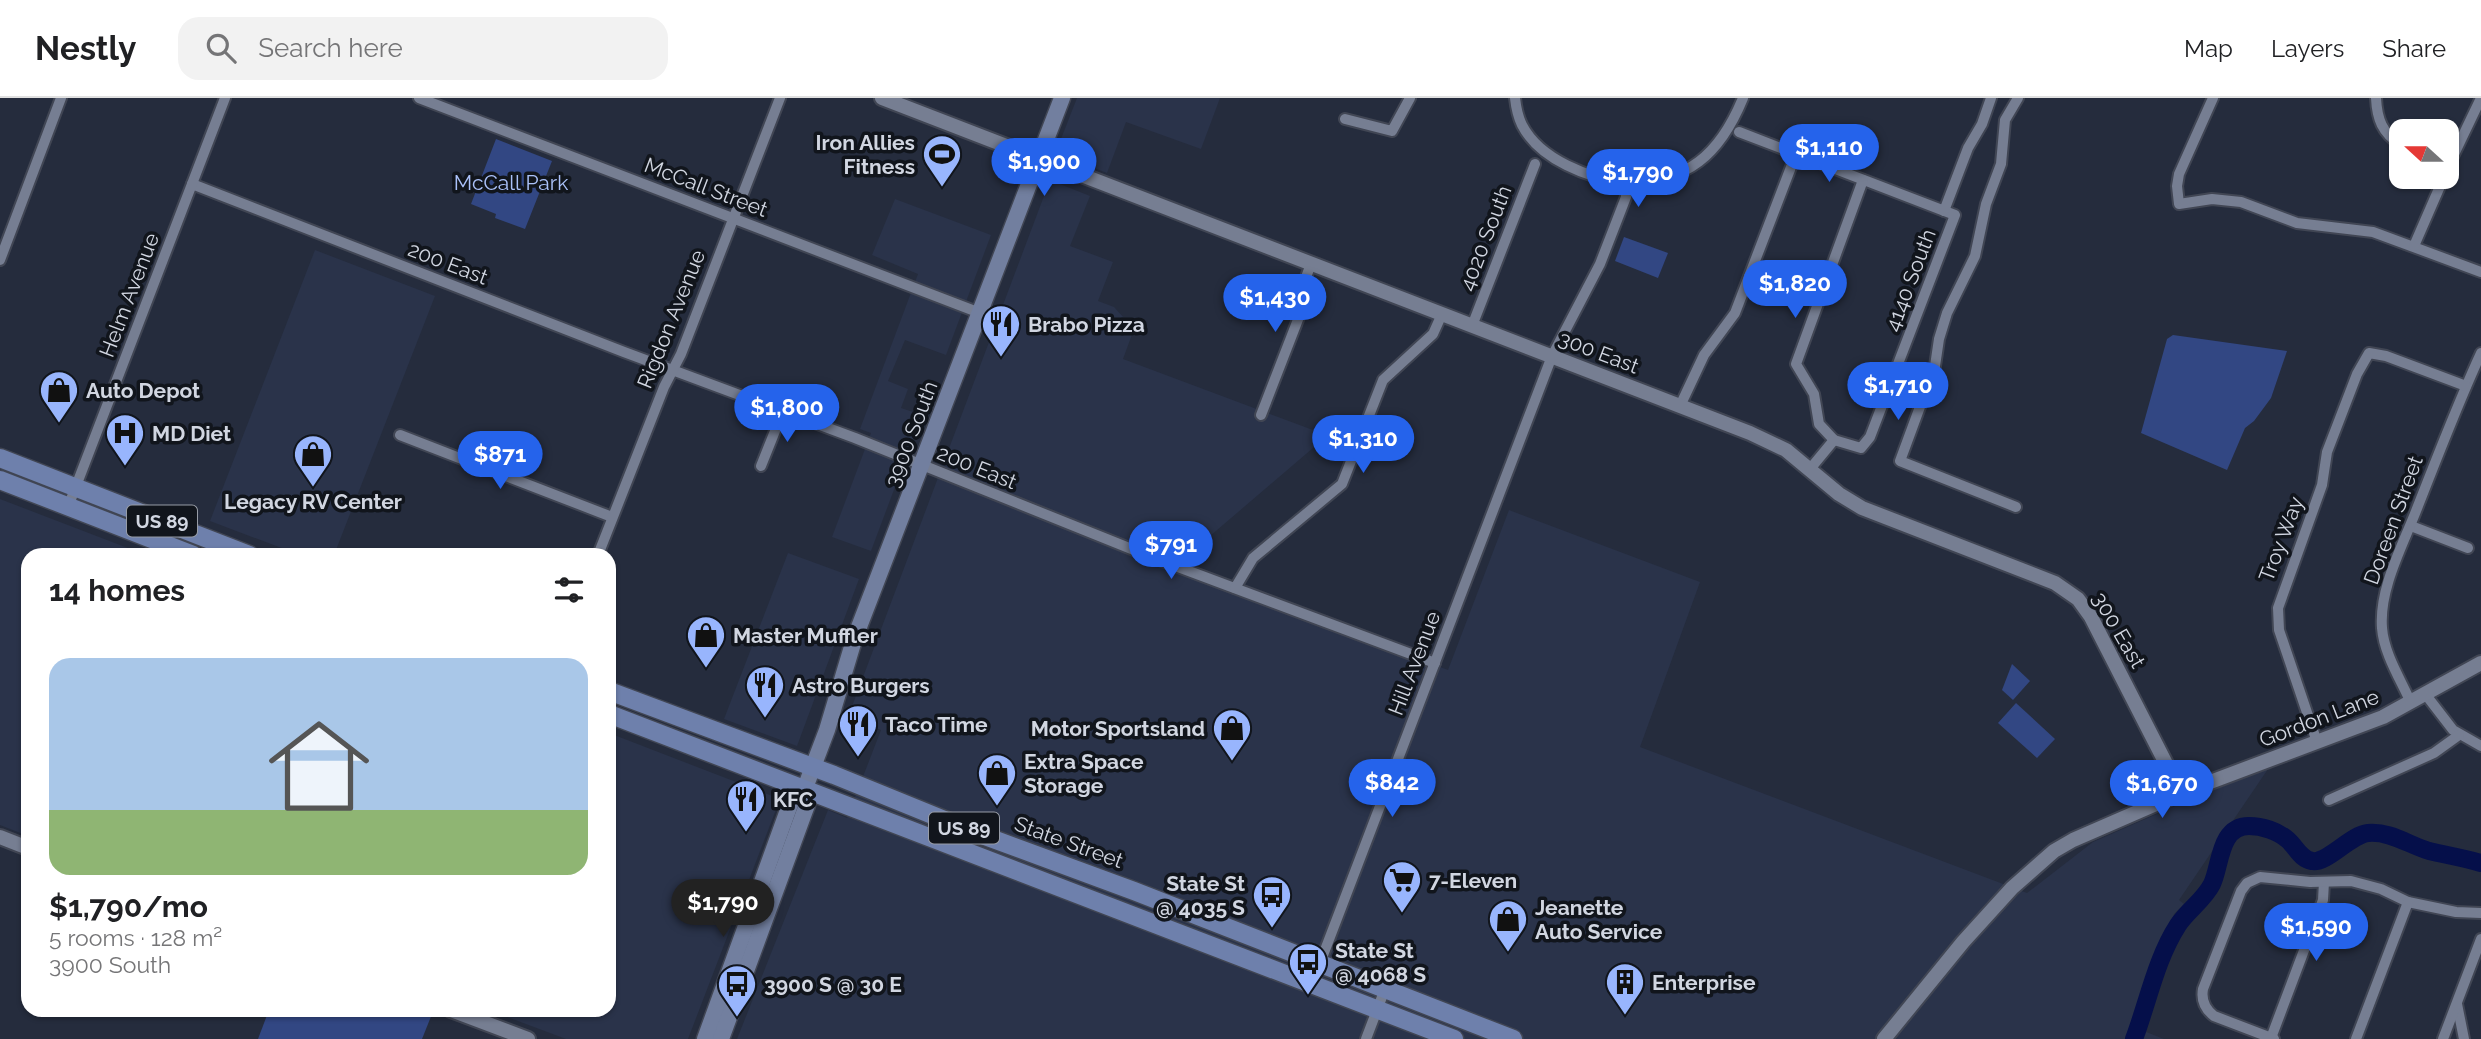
<!DOCTYPE html>
<html lang="en">
<head>
<meta charset="utf-8">
<style>
  body { margin:0; font-family:Raleway,sans-serif; background:#f2f2f2; color:#202124; height:100vh; display:flex; flex-direction:column; font-size:26px; white-space:nowrap }
  * { box-sizing:border-box; margin:0 }
  p { font-size:23px; color:#757577 }
  .icon { flex:none; width:38px; height:38px; fill:none; stroke:currentColor; stroke-width:2; stroke-linecap:round; stroke-linejoin:round }
  .map { position:relative; flex:1; overflow:hidden }
  .drawer { position:absolute; left:21px; top:450px; width:595px; height:469px; display:flex; flex-direction:column; background:#fff; border-radius:21px; box-shadow:0 2px 5px #0004 }
  .drawer>* { flex:none }
  .needle { width:46px; rotate:291deg }
  .fabs { position:absolute; left:2389px; top:21px; display:grid; gap:14px }
  .fabs a { display:grid; place-items:center; width:70px; height:70px; border-radius:14px; background:#fff; box-shadow:0 2px 5px #0004; font-size:35px }
  .price { position:absolute; translate:-50% -60px; padding:0 16px; border-radius:24px; background:#2563eb; color:#fff; font-size:23px; line-height:46px; filter:drop-shadow(0 2px 4px #0008) }
  .price::after { content:''; position:absolute; left:50%; top:42px; width:21px; height:16px; margin-left:-10px; background:inherit; clip-path:polygon(0 0,100% 0,50% 100%) }
  .price.current { background:#222; color:#fff }
  ul { padding:0; list-style:none }
  li { display:grid; align-content:center; gap:14px; height:371px; padding:0 28px }
  li span { display:grid; place-items:center; height:217px; border-radius:21px; color:#555 }
  li>.icon { margin-inline-start:auto }
  span .icon { width:126px; height:126px; fill:#fffc; stroke-width:1 }
  li b { font-size:30px }
  h2 { display:flex; justify-content:space-between; align-items:center; height:84px; padding:0 28px; font-size:30px }
  header { display:flex; align-items:center; gap:42px; box-sizing:border-box; height:98px; padding:0 35px; background:#fff; border-bottom:2px solid #e0e0e0 }
  header strong { font-size:33px }
  nav { display:flex; gap:38px; margin-inline-start:auto; font-size:24px }
  .search { width:490px; height:63px; background:#f2f2f2; display:flex; align-items:center; gap:18px; box-sizing:border-box; padding:0 24px; border-radius:21px; color:#757577; font-size:26px }
  .map>svg:first-child { display:block }
  .built { fill:#2a334a }
  .green { fill:#324783 }
  .lines { fill:none; stroke-linecap:round; stroke-linejoin:round }
  .river { stroke:#050f4a; stroke-width:18 }
  .minor-casing { stroke:#414654; stroke-width:14 }
  .tertiary-casing { stroke:#414654; stroke-width:18 }
  .secondary-casing { stroke:#414654; stroke-width:19 }
  .primary-casing { stroke:#414654; stroke-width:21 }
  .minor { stroke:#767e92; stroke-width:10 }
  .tertiary { stroke:#767e92; stroke-width:14 }
  .secondary { stroke:#727f9f; stroke-width:16 }
  .primary { stroke:#6e80ac; stroke-width:18 }
  .labels { text-anchor:middle; dominant-baseline:central; stroke-width:7; stroke-linejoin:round; paint-order:stroke }
  .shield { fill:#11151c; stroke:#979ca6; stroke-width:2 }
  .shield-label { font-size:19px; font-weight:bold; fill:#d1d6e1 }
  .poi-label { font-size:21px; font-weight:bold; fill:#d1d6e1; stroke:#11151c; text-anchor:start }
  .park-label { font-size:21px; fill:#aac1f9; stroke:#11151c }
  .street-label { font-size:21px; fill:#d1d6e1; stroke:#11151c }
</style>
</head>
<body>
<header>
<strong>Nestly</strong>
<div class="search"><svg class="icon" aria-label="search" viewBox="0 0 24 24"><circle cx="10" cy="10" r="6"/><path d="M15 15l6 6"/></svg>Search here</div>
<nav><a>Map</a><a>Layers</a><a>Share</a></nav>
</header>
<div class="map">
<svg width="2481" height="941" viewBox="0 0 2481 941">
  <rect width="100%" height="100%" fill="#252c3d"/>
  <!-- built -->
  <g class="built">
    <polygon points="1077,0 1220,0 1201,51 1126,24 1107,75 1068,60 1059,46"/>
    <polygon points="1050,82 1090,98 1070,148 1113,164 1098,203 1114,209 1134,231 1123,261 1321,335 1313,350 1203,444 1191,477 1448,572 1509,412 1700,484 1640,649 2027,795 2093,744 2193,700 2268,671 2179,802 2184,806 2174,816 2141,932 2164,941 737,941 828,712 847,720 881,632 848,619"/>
    <polygon points="895,101 991,137 946,257 905,242 888,283 908,291 901,310 922,317 871,453 832,439 871,335 860,331 918,176 872,157"/>
    <polygon points="315,152 435,198 334,457 300,457 210,423"/>
    <polygon points="0,401 146,457 28,457 28,738 0,727"/>
    <polygon points="788,455 859,481 797,648 724,621"/>
    <polygon points="609,635 780,701 688,941 566,941 489,912 609,912"/>
  </g>
  <!-- green -->
  <g class="green">
    <polygon points="496,41 552,63 525,131 495,120 496,116 471,106"/>
    <polygon points="1624,139 1668,155 1658,180 1615,163"/>
    <polygon points="2173,237 2287,253 2271,300 2254,323 2245,330 2227,372 2141,335 2167,241"/>
    <polygon points="2012,566 2030,583 2013,602 2002,592"/>
    <polygon points="2016,605 2055,641 2037,660 1998,625"/>
    <polygon points="269,912 422,912 432,916 422,941 258,941"/>
  </g>
  <g class="lines">
    <!-- river -->
    <path class="river" d="M2134 941C2148 904 2156 861 2178 827 2188 812 2204 802 2212 786 2221 767 2219 728 2249 728 2262 728 2278 733 2288 742 2296 749 2300 761 2312 763 2327 766 2350 737 2368 735 2390 733 2409 747 2429 753 2446 757 2464 760 2481 765"/>
    <!-- minor casing -->
    <g class="minor-casing">
      <g id="minor">
        <polyline points="419,0 980,215"/>
        <path d="M1515 0C1516 9 1518 19 1522 27 1540 62 1589 80 1625 85"/>
        <polyline points="2213,0 2179,76 2177,88 2179,106 2212,101 2241,104 2297,125 2373,134 2481,174"/>
        <path d="M2376 0C2377 21 2382 35 2401 47"/>
        <polyline points="1345,21 1392,33 1410,0"/>
        <polyline points="1739,34 1955,117 1870,339 1861,350 1834,342"/>
        <polyline points="2446,73 2481,0"/>
        <polyline points="192,86 624,254 855,340 1154,460 1435,565"/>
        <polyline points="1944,113 1968,50 1982,26 1991,0"/>
        <polyline points="2414,148 2444,79"/>
        <polyline points="0,162 61,0"/>
        <polyline points="1472,228 1535,66"/>
        <polyline points="1680,308 1704,257 1735,215 1796,56"/>
        <polyline points="1261,317 1304,206 1303,187 1311,166"/>
        <polyline points="400,337 612,419"/>
        <polyline points="761,368 783,313"/>
        <polyline points="1810,371 1834,342 1819,326 1814,296 1796,266 1863,82"/>
        <polyline points="68,409 225,0"/>
        <polyline points="2016,409 1900,363 1935,268 1939,241 1947,215 1975,158 1986,106 2001,66 2005,22 2018,0"/>
        <polyline points="2411,428 2468,450"/>
        <polyline points="598,457 664,289 681,256 780,0"/>
        <polyline points="1235,490 1253,460 1342,386 1383,282 1433,236 1442,216"/>
        <polyline points="2426,597 2453,632 2481,648"/>
        <path d="M2411 605C2401 582 2384 556 2382 530 2379 491 2402 449 2416 413 2437 360 2457 307 2481 255"/>
        <polyline points="2317,644 2279,532 2278,510 2322,387 2327,354 2357,276 2369,255 2386,258 2466,288"/>
        <polyline points="2329,702 2434,655 2459,637"/>
        <path d="M1312 886 1552 258 1600 166 1626 99 1625 85C1688 85 1720 56 1743 0"/>
        <polyline points="2457,906 2464,941"/>
        <polyline points="2271,940 2323,802 2324,784"/>
        <polyline points="1366,941 1385,891"/>
        <path d="M2274 941 2214 918C2205 911 2201 902 2203 891L2241 793 2247 785 2260 779 2310 784 2351 783 2381 791 2408 804 2456 814 2481 815"/>
        <polyline points="2356,941 2408,804"/>
        <polyline points="2443,941 2481,841"/>
      </g>
    </g>
    <!-- tertiary casing -->
    <g class="tertiary-casing">
      <g id="tertiary">
        <polyline points="882,0 1750,335 1786,352 1839,396 1862,410 2055,485 2078,501 2091,519 2181,695"/>
        <polyline points="0,739 28,750"/>
        <polyline points="451,912 528,941"/>
        <polyline points="1884,941 1963,844 2012,790 2054,753 2073,742 2181,695 2383,619 2481,565"/>
      </g>
    </g>
    <!-- secondary casing -->
    <g class="secondary-casing">
      <g id="secondary">
        <polyline points="705,941 792,701 805,690"/>
        <polyline points="721,941 807,707 805,690 827,632 854,542 1062,0"/>
      </g>
    </g>
    <!-- primary casing -->
    <g class="primary-casing">
      <g id="primary">
        <polyline points="0,360 249,457"/>
        <polyline points="0,382 193,457"/>
        <polyline points="609,593 834,677 974,734 1134,793 1513,941"/>
        <polyline points="609,616 1454,941"/>
      </g>
    </g>
    <!-- minor -->
    <use href="#minor" class="minor"/>
    <!-- tertiary -->
    <use href="#tertiary" class="tertiary"/>
    <!-- secondary -->
    <use href="#secondary" class="secondary"/>
    <!-- primary -->
    <use href="#primary" class="primary"/>
  </g>
  <!-- icons -->
  <defs>
    <g id="stadium-pin" transform="scale(2.0125)"><path d="M0 17L-7.5 6A9.5 9.5 0 1 1 7.5 6Z" fill="#98b5fd" stroke="#11151c"/><path d="M0-5a6.5 5 0 1 0 0 10a6.5 5 0 1 0 0-10ZM-3.5-1.8h7v3.6h-7Z" fill="#111"/></g>
    <g id="restaurant-pin" transform="scale(2.0125)"><path d="M0 17L-7.5 6A9.5 9.5 0 1 1 7.5 6Z" fill="#98b5fd" stroke="#11151c"/><path d="M-5-6h1v4h1v-4h1v4h1v-4h1v5L-1.5 .5V6h-2V.5L-5-1ZM5-6V6H3V1.5H1.5Q1.5-4 5-6Z" fill="#111"/></g>
    <g id="shop-pin" transform="scale(2.0125)"><path d="M0 17L-7.5 6A9.5 9.5 0 1 1 7.5 6Z" fill="#98b5fd" stroke="#11151c"/><path d="M-5-2.5h2.3a2.7 3.5 0 0 1 5.4 0H5L5.5 6h-11ZM-1.5-2.5h3a1.5 2.3 0 0 0-3 0Z" fill="#111"/></g>
    <g id="hospital-pin" transform="scale(2.0125)"><path d="M0 17L-7.5 6A9.5 9.5 0 1 1 7.5 6Z" fill="#98b5fd" stroke="#11151c"/><path d="M-5-5h3v3.5h4V-5h3V5h-3V1.5h-4V5h-3Z" fill="#111"/></g>
    <g id="supermarket-pin" transform="scale(2.0125)"><path d="M0 17L-7.5 6A9.5 9.5 0 1 1 7.5 6Z" fill="#98b5fd" stroke="#11151c"/><path d="M-6-5.5h2.5l.6 2H6L4.5 2H-2.5L-4.4-4H-6ZM-1.5 3.2a1.3 1.3 0 1 0 .1 0ZM3 3.2a1.3 1.3 0 1 0 .1 0Z" fill="#111"/></g>
    <g id="bus-pin" transform="scale(2.0125)"><path d="M0 17L-7.5 6A9.5 9.5 0 1 1 7.5 6Z" fill="#98b5fd" stroke="#11151c"/><path d="M-5-6H5V4H4V6H2V4H-2V6H-4V4H-5ZM-3.5-4V0h7V-4ZM-3.5 1.2v1.5H-2V1.2ZM2 1.2v1.5H3.5V1.2Z" fill="#111"/></g>
    <g id="building-pin" transform="scale(2.0125)"><path d="M0 17L-7.5 6A9.5 9.5 0 1 1 7.5 6Z" fill="#98b5fd" stroke="#11151c"/><path d="M-4-6H4V6H1V3H-1V6H-4ZM-2.5-4.3h1.7v1.8h-1.7ZM.8-4.3h1.7v1.8H.8ZM-2.5-1h1.7V.8h-1.7ZM.8-1h1.7V.8H.8Z" fill="#111"/></g>
  </defs>
  <g fill-rule="evenodd">
    <use href="#stadium-pin" x="942" y="56"/>
    <use href="#restaurant-pin" x="1001" y="226"/>
    <use href="#shop-pin" x="59" y="292"/>
    <use href="#hospital-pin" x="125" y="335"/>
    <use href="#shop-pin" x="313" y="356"/>
    <use href="#shop-pin" x="706" y="537"/>
    <use href="#restaurant-pin" x="765" y="587"/>
    <use href="#restaurant-pin" x="858" y="626"/>
    <use href="#shop-pin" x="1232" y="630"/>
    <use href="#shop-pin" x="997" y="675"/>
    <use href="#restaurant-pin" x="746" y="701"/>
    <use href="#supermarket-pin" x="1402" y="782"/>
    <use href="#bus-pin" x="1272" y="797"/>
    <use href="#shop-pin" x="1508" y="821"/>
    <use href="#bus-pin" x="1308" y="864"/>
    <use href="#building-pin" x="1625" y="884"/>
    <use href="#bus-pin" x="737" y="886"/>
  </g>
  <g class="labels">
    <!-- shield labels -->
    <g class="shield">
      <rect x="127" y="407.5" width="70" height="31" rx="5"/>
      <rect x="929" y="714.5" width="70" height="31" rx="5"/>
    </g>
    <g class="shield-label">
      <text x="162" y="423">US 89</text>
      <text x="964" y="730">US 89</text>
    </g>
    <!-- poi labels -->
    <g class="poi-label">
      <text x="915" y="44" text-anchor="end">Iron Allies<tspan x="915" dy="24">Fitness</tspan></text>
      <text x="1028" y="226">Brabo Pizza</text>
      <text x="86" y="292">Auto Depot</text>
      <text x="152" y="335">MD Diet</text>
      <text x="313" y="403" text-anchor="middle">Legacy RV Center</text>
      <text x="733" y="537">Master Muffler</text>
      <text x="792" y="587">Astro Burgers</text>
      <text x="885" y="626">Taco Time</text>
      <text x="1205" y="630" text-anchor="end">Motor Sportsland</text>
      <text x="1024" y="663">Extra Space<tspan x="1024" dy="24">Storage</tspan></text>
      <text x="773" y="701">KFC</text>
      <text x="1429" y="782">7-Eleven</text>
      <text x="1245" y="785" text-anchor="end">State St<tspan x="1245" dy="24">@ 4035 S</tspan></text>
      <text x="1535" y="809">Jeanette<tspan x="1535" dy="24">Auto Service</tspan></text>
      <text x="1335" y="852">State St<tspan x="1335" dy="24">@ 4068 S</tspan></text>
      <text x="1652" y="884">Enterprise</text>
      <text x="764" y="886">3900 S @ 30 E</text>
    </g>
    <!-- park labels -->
    <g class="park-label">
      <text x="511" y="84">McCall Park</text>
    </g>
    <!-- street labels -->
    <g class="street-label">
      <text transform="translate(706 89) rotate(21)">McCall Street</text>
      <text transform="translate(1485 140) rotate(-69)">4020 South</text>
      <text transform="translate(448 165) rotate(21)">200 East</text>
      <text transform="translate(1910 182) rotate(-69)">4140 South</text>
      <text transform="translate(129 197) rotate(-69)">Helm Avenue</text>
      <text transform="translate(671 221) rotate(-68)">Rigdon Avenue</text>
      <text transform="translate(1599 254) rotate(21)">300 East</text>
      <text transform="translate(911 336) rotate(-69)">3900 South</text>
      <text transform="translate(977 369) rotate(22)">200 East</text>
      <text transform="translate(2393 422) rotate(-70)">Doreen Street</text>
      <text transform="translate(2281 441) rotate(-69)">Troy Way</text>
      <text transform="translate(2119 532) rotate(60)">300 East</text>
      <text transform="translate(1414 565) rotate(-69)">Hill Avenue</text>
      <text transform="translate(2319 620) rotate(-21)">Gordon Lane</text>
      <text transform="translate(1069 744) rotate(20)">State Street</text>
    </g>
  </g>
</svg>
<div class="fabs">
<a><svg class="needle" viewBox="-14 -14 28 28"><path d="M0-13l5 13h-10z" fill="#e53935"/><path d="M0 13l5-13h-10z" fill="#757577"/></svg></a>
</div>
<b class="price" style="left:1829px;top:86px">$1,110</b>
<b class="price" style="left:1044px;top:100px">$1,900</b>
<b class="price" style="left:1638px;top:111px">$1,790</b>
<b class="price" style="left:1795px;top:222px">$1,820</b>
<b class="price" style="left:1275px;top:236px">$1,430</b>
<b class="price" style="left:1898px;top:324px">$1,710</b>
<b class="price" style="left:787px;top:346px">$1,800</b>
<b class="price" style="left:1363px;top:377px">$1,310</b>
<b class="price" style="left:500px;top:393px">$871</b>
<b class="price" style="left:1171px;top:483px">$791</b>
<b class="price" style="left:1392px;top:721px">$842</b>
<b class="price" style="left:2162px;top:722px">$1,670</b>
<b class="price current" style="left:723px;top:841px">$1,790</b>
<b class="price" style="left:2316px;top:865px">$1,590</b>
<section class="drawer">
<h2>14 homes<svg class="icon" aria-label="filters" viewBox="0 0 24 24"><path d="M4 7h16M4 17h16"/><circle cx="9" cy="7" r="2"/><circle cx="15" cy="17" r="2"/></svg></h2>
<ul>
<li><span style="background:linear-gradient(#a9c7e8 70%,#8fb573 0)"><svg class="icon" aria-label="home" viewBox="0 0 24 24"><path d="M3 11l9-7 9 7M6 9v11h12V9"/></svg></span><div><b>$1,790/mo</b><p>5 rooms · 128 m²</p><p>3900 South</p></div></li>
</ul>
</section>
</div>
</body>
</html>
